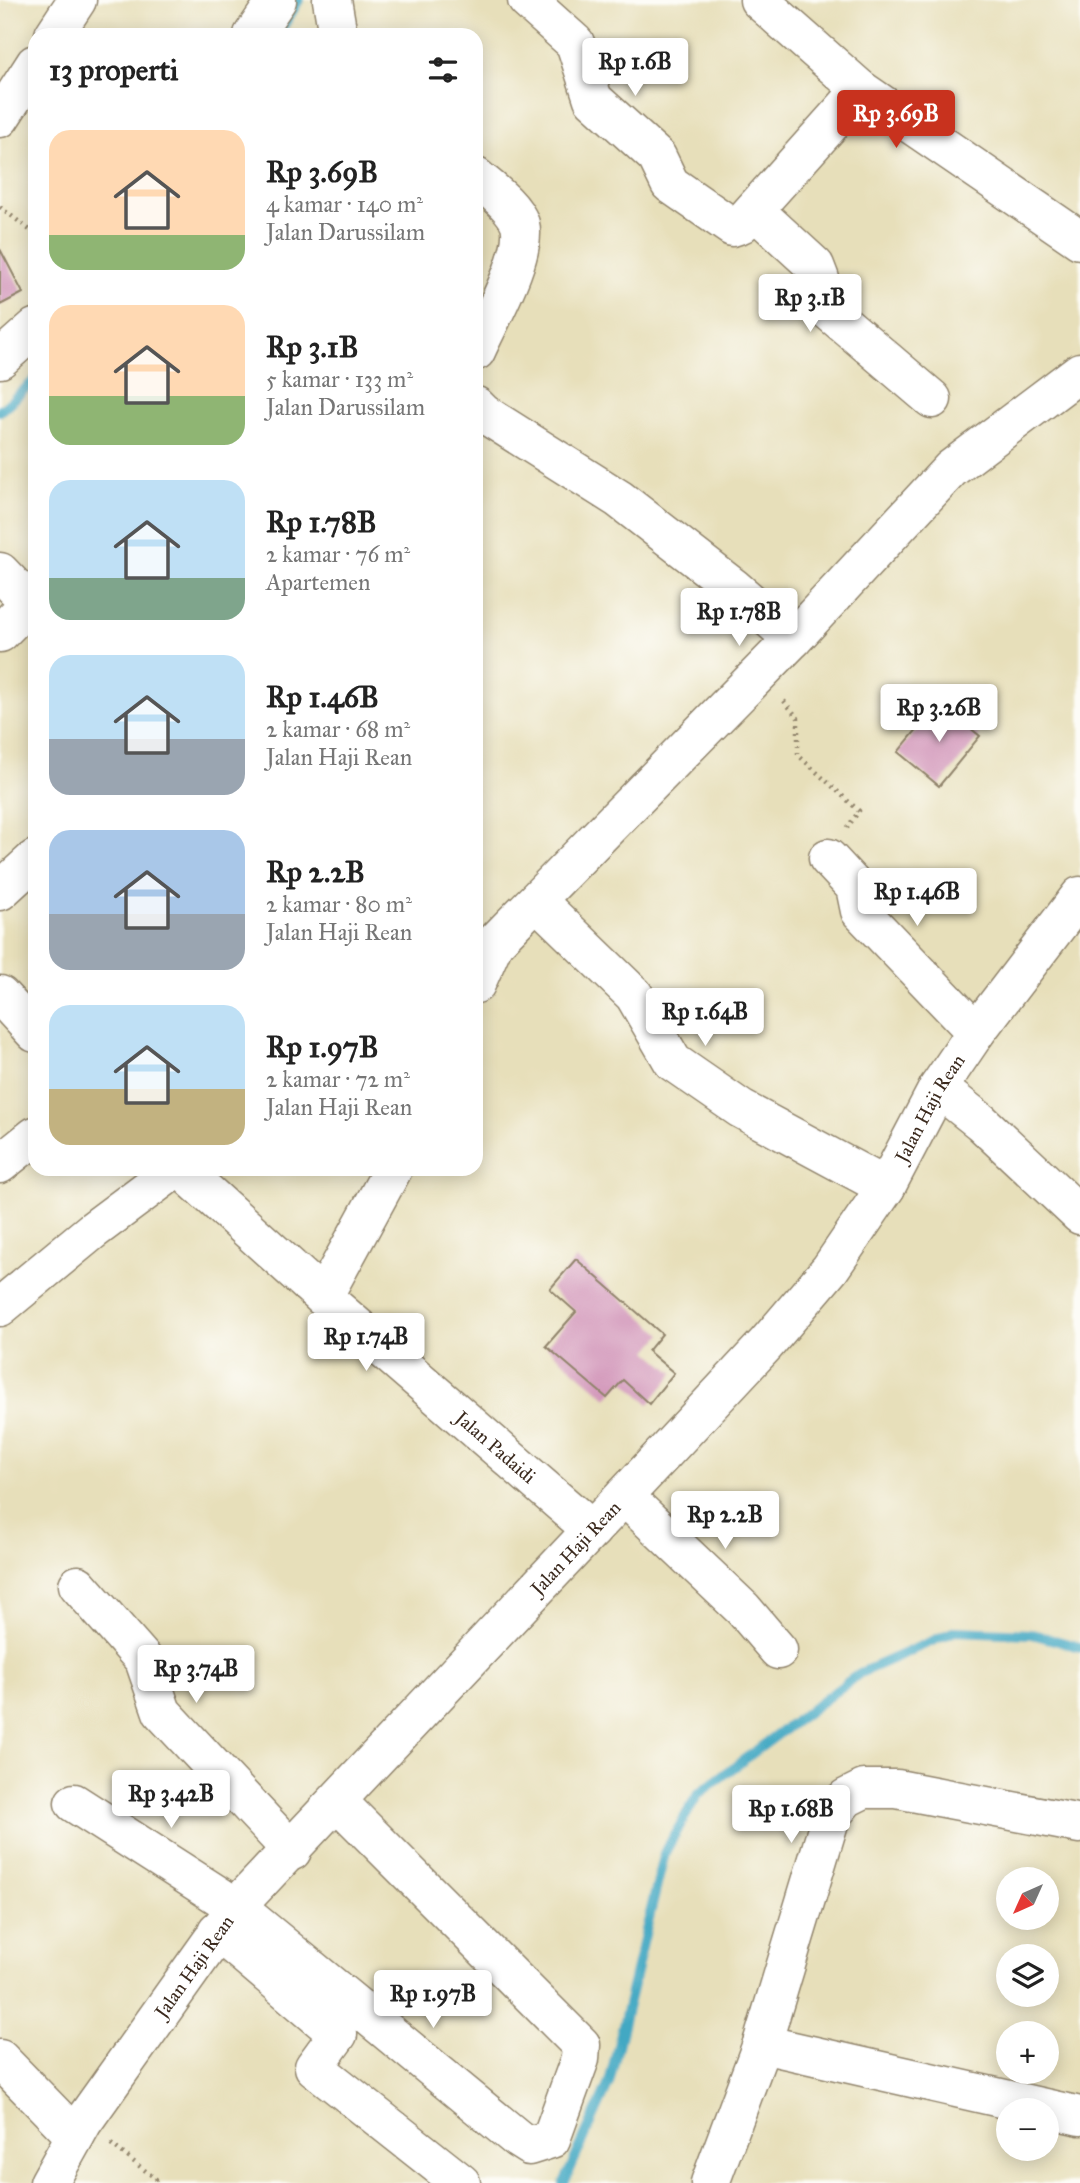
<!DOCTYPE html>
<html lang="id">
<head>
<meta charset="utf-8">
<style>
  body { margin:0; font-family:"IM FELL Great Primer",serif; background:#f2f2f2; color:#222; height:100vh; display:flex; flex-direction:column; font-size:26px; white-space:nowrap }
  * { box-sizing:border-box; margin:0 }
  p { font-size:23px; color:#767676 }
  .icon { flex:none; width:38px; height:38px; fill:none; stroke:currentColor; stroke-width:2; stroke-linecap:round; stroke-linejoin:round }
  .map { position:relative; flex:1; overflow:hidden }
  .details { position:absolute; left:28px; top:28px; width:455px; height:1148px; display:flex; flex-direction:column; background:#fff; border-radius:21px; box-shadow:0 4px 18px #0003 }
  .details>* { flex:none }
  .needle { width:46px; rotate:225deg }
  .controls { position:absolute; left:996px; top:1867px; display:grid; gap:14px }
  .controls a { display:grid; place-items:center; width:63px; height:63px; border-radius:50%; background:#fff; box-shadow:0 4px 18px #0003; font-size:35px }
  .price { position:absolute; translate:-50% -60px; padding:0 16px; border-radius:7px; background:#fff; color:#222; font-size:23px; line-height:46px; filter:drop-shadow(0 2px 4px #0008) }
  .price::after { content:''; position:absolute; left:50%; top:42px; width:21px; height:16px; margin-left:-10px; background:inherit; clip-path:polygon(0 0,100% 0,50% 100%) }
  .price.active { background:#c8321e; color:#fff }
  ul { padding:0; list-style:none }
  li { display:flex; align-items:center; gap:21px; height:175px; padding:0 21px }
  li span { display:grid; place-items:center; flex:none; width:196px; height:140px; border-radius:21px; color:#555 }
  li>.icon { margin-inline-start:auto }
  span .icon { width:84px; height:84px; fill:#fffc; stroke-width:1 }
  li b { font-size:30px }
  h2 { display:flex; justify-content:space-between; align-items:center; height:84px; padding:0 21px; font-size:30px }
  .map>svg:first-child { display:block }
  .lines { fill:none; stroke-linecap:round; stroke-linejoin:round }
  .stream { stroke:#43a8c3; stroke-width:10 }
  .building { fill:#d295b9 }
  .minor-casing { stroke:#91846c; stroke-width:41 }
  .path { stroke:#91846c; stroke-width:4.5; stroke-dasharray:2 5; stroke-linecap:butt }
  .minor { stroke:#fff; stroke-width:38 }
  .labels { text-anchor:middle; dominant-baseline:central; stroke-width:7; stroke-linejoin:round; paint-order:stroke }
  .street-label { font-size:19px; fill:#3b2a1e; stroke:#fdfcf7 }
</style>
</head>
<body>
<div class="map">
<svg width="1080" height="2183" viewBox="0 0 1080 2183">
  <rect width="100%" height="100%" fill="#fdfcf7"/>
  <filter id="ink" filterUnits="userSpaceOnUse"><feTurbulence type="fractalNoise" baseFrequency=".0143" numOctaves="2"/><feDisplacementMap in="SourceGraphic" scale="14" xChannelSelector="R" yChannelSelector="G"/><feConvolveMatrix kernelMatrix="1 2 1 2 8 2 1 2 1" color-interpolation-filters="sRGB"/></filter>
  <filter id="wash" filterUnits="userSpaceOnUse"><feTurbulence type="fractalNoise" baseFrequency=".00686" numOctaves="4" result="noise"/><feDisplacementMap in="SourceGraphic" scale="28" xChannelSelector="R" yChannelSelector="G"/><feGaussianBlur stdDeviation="1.57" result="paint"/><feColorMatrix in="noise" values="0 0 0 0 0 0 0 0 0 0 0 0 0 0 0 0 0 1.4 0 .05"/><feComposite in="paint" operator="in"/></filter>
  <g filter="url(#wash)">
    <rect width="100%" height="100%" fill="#e7dfba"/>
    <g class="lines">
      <!-- stream -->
      <g class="stream">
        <polyline points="278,35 299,0"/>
        <polyline points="0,411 35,380"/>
        <polyline points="564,2183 609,2083 665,1852 698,1794 860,1673 955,1631 1032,1634 1080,1647"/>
      </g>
    </g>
    <g id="blocks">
      <!-- building -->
      <g class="building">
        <polygon points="0,249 23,293 0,305"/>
        <polygon points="939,703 980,736 939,786 898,752"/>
        <polygon points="576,1259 662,1334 648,1351 674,1373 649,1404 623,1380 607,1398 546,1346 576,1312 550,1289"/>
      </g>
    </g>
  </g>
  <g filter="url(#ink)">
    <use href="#blocks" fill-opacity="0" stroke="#91846c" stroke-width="2"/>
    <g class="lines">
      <!-- minor casing -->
      <g class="minor-casing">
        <g id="minor">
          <polyline points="332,0 338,35"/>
          <polyline points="527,0 575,43 593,99 657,157 670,184 732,227 741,224 861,90"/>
          <polyline points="759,0 861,90 1080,240"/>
          <polyline points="54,35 77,0"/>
          <polyline points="253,35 277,0"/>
          <polyline points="0,118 35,64"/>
          <path d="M476 177C490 189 514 206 520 224 528 255 489 321 476 351"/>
          <polyline points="754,210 815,266 820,279 815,297 818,302 932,399"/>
          <polyline points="0,359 35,328"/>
          <polyline points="476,406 483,413 619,499 734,588 793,639"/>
          <polyline points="0,572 30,603"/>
          <polyline points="0,633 35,598"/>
          <polyline points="828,858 855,887 860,911 976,1032"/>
          <polyline points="0,891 35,859"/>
          <polyline points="537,901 634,995 673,1062 741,1109 886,1187"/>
          <polyline points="476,984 494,943 793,639 951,469 1080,372"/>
          <polyline points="0,995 35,1033"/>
          <polyline points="938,1088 981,1122 1080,1215"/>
          <polyline points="0,1164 35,1136"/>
          <path id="s1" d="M181 1169 323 1297 592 1530"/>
          <polyline points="323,1297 393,1169"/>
          <polyline points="0,1307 92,1231 175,1169"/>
          <polyline points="624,1496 743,1609 778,1650"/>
          <polyline points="78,1585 144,1660 162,1712 292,1851"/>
          <polyline points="74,1803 236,1907 518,2139 529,2146 551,2139 580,2059 581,2045 338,1802"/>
          <polyline points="217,1931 338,2034 314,2067 461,2183"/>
          <polyline points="762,2044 1080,2116"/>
          <polyline points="0,2059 75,2136"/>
          <path id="s2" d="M49 2183 83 2122 236 1907 624 1496 766 1344 830 1269 886 1187 938 1088 976 1032 1080 896"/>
          <polyline points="710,2183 762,2044 831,1816 846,1798 864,1789 897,1789 1080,1824"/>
        </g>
      </g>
      <!-- path -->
      <g class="path">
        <polyline points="0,207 35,234"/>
        <polyline points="784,701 798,718 798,755 859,811 847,828"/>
        <polyline points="111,2144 156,2179 152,2183"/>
      </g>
      <!-- minor -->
      <use href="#minor" class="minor"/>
    </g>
  </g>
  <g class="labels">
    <!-- street labels -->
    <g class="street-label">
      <text stroke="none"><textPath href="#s2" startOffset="1395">Jalan Haji Rean</textPath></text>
      <text stroke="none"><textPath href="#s1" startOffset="420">Jalan Padaidi</textPath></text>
      <text stroke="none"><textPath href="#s2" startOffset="828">Jalan Haji Rean</textPath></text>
      <text stroke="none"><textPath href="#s2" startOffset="261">Jalan Haji Rean</textPath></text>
    </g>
  </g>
</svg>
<div class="controls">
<a><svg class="needle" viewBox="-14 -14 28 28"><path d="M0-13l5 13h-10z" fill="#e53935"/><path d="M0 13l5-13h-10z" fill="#767676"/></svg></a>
<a><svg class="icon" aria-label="layers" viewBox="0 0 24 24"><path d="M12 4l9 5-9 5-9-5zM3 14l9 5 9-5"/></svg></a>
<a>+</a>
<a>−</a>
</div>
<b class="price" style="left:635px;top:98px">Rp 1.6B</b>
<b class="price active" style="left:896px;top:150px">Rp 3.69B</b>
<b class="price" style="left:810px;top:334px">Rp 3.1B</b>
<b class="price" style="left:739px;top:648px">Rp 1.78B</b>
<b class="price" style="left:939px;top:744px">Rp 3.26B</b>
<b class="price" style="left:917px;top:928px">Rp 1.46B</b>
<b class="price" style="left:705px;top:1048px">Rp 1.64B</b>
<b class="price" style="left:366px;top:1373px">Rp 1.74B</b>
<b class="price" style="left:725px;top:1551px">Rp 2.2B</b>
<b class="price" style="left:196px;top:1705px">Rp 3.74B</b>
<b class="price" style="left:171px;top:1830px">Rp 3.42B</b>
<b class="price" style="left:791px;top:1845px">Rp 1.68B</b>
<b class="price" style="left:433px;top:2030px">Rp 1.97B</b>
<section class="details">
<h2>13 properti<svg class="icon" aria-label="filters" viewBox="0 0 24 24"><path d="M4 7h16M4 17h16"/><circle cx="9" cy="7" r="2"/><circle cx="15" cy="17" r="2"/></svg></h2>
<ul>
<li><span style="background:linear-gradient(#ffd9b3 75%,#8fb573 0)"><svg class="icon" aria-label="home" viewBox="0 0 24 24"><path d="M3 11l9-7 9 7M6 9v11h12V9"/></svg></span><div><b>Rp 3.69B</b><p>4 kamar · 140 m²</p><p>Jalan Darussilam</p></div></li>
<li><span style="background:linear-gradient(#ffd9b3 65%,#8fb573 0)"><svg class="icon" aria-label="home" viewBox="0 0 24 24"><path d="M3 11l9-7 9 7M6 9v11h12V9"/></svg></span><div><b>Rp 3.1B</b><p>5 kamar · 133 m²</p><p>Jalan Darussilam</p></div></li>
<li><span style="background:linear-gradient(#bfe0f5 70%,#7fa58c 0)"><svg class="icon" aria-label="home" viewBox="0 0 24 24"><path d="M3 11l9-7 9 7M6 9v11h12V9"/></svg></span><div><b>Rp 1.78B</b><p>2 kamar · 76 m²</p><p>Apartemen</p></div></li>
<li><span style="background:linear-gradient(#bfe0f5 60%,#9aa5b1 0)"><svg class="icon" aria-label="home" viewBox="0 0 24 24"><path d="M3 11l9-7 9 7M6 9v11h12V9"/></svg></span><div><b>Rp 1.46B</b><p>2 kamar · 68 m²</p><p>Jalan Haji Rean</p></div></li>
<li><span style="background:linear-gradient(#a9c7e8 60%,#9aa5b1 0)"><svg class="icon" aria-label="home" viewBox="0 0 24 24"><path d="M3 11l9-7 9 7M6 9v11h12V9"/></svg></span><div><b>Rp 2.2B</b><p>2 kamar · 80 m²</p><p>Jalan Haji Rean</p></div></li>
<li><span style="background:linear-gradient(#bfe0f5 60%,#c2b280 0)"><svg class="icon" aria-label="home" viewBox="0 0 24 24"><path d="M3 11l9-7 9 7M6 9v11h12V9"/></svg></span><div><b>Rp 1.97B</b><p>2 kamar · 72 m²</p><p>Jalan Haji Rean</p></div></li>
</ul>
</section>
</div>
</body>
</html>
